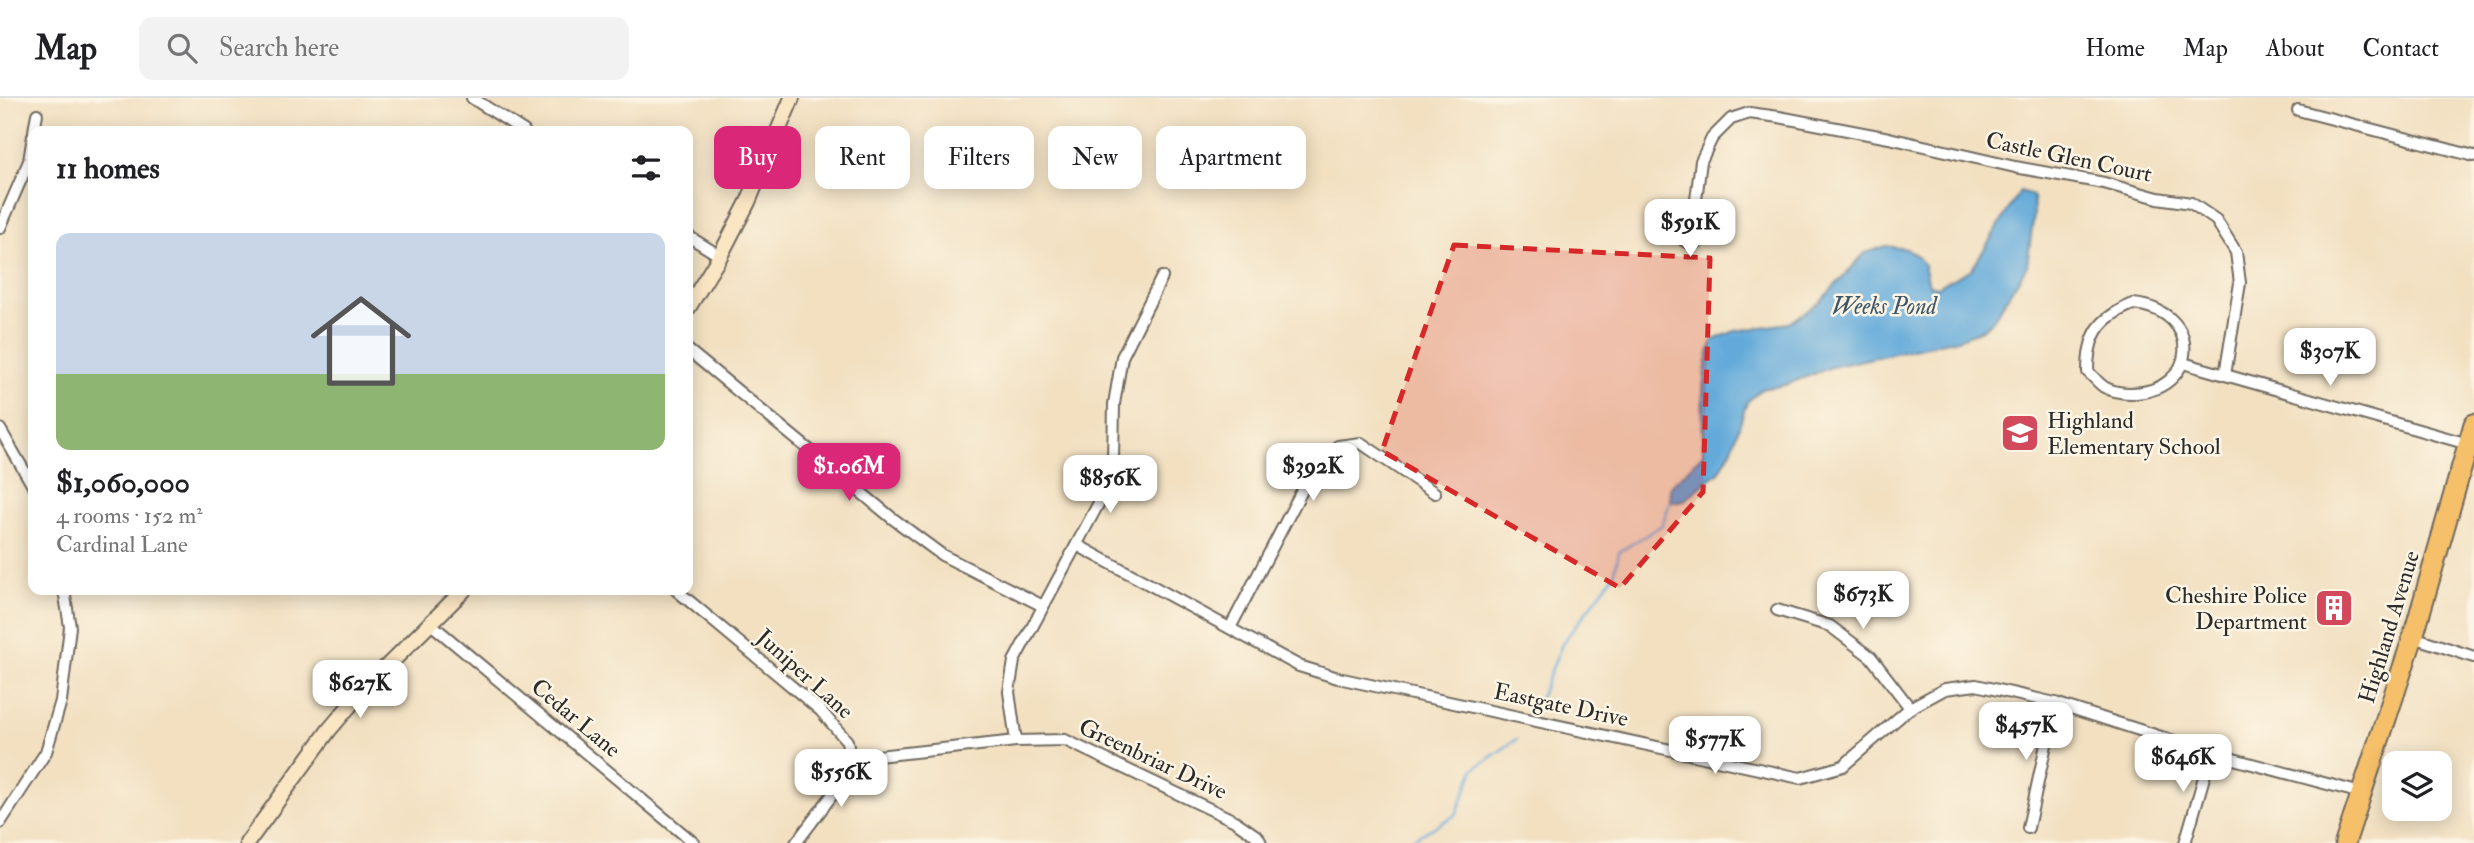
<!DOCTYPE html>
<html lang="en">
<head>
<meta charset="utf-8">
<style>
  body { margin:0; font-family:"IM FELL Double Pica",serif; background:#f2f2f2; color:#202124; height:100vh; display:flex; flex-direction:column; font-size:26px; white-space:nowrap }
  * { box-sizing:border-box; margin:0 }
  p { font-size:23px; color:#757577 }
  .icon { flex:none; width:38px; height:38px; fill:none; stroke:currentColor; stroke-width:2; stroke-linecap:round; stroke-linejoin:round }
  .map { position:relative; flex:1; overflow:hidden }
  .drawer { position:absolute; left:28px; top:28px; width:665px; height:469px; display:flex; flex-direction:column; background:#fff; border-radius:14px; box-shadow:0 4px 18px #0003 }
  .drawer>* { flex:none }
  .top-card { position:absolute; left:714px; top:28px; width:665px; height:63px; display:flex; gap:14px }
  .fabs { position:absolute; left:2382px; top:653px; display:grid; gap:14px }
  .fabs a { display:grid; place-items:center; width:70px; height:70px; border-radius:14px; background:#fff; box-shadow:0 4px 18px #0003; font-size:35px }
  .price { position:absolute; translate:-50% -60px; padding:0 16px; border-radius:14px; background:#fff; color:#222; font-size:23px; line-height:46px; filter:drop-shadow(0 2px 4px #0008) }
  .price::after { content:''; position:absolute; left:50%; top:42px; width:21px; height:16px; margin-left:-10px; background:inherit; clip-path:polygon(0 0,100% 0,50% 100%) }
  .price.current { background:#db2777; color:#fff }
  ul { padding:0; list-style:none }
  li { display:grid; align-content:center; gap:14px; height:371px; padding:0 28px }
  li span { display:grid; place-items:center; height:217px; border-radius:14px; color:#555 }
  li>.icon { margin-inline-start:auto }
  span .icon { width:126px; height:126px; fill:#fffc; stroke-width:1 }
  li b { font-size:30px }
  h2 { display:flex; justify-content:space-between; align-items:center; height:84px; padding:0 28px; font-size:30px }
  .pill { padding:0 24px; border-radius:14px; background:#fff; box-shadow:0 4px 18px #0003; font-size:24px; line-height:63px }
  .pill.current { background:#db2777; color:#fff }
  header { display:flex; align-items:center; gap:42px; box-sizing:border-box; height:98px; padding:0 35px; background:#fff; border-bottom:2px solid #e0e0e0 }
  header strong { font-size:33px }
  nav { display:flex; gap:38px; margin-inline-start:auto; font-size:24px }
  .search { width:490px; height:63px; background:#f2f2f2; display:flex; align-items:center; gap:18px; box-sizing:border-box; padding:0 24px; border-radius:14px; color:#757577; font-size:26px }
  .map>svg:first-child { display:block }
  .water { fill:#63aada; stroke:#476a82; stroke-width:2 }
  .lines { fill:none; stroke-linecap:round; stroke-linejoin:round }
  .stream { stroke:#63aada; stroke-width:2.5 }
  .street-casing { stroke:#716a60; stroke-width:14 }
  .secondary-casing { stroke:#716a60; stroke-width:18 }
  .highway-casing { stroke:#716a60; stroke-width:23 }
  .street { stroke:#fff; stroke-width:10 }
  .secondary { stroke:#fbe6c4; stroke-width:14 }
  .highway { stroke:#f6c06b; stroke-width:19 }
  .marked { fill:#d62828; fill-opacity:0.2; stroke:#d62828; stroke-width:5; stroke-dasharray:14 9; stroke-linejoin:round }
  .labels { text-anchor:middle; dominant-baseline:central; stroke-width:5; stroke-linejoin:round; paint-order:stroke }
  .street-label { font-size:23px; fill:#2b2b2b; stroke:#fcf5e5 }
  .poi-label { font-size:23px; fill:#2b2b2b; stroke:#fcf5e5; text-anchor:start }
  .water-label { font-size:24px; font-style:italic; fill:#3f5768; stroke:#fcf5e5 }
</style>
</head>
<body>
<header>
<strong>Map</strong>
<div class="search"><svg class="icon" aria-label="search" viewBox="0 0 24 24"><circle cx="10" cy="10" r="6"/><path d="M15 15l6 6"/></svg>Search here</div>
<nav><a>Home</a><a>Map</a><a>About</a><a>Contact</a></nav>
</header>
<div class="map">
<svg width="2474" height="745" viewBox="0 0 2474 745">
  <rect width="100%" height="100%" fill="#fcf5e5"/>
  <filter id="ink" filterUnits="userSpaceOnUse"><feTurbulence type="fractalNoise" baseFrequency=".0143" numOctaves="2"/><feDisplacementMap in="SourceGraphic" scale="14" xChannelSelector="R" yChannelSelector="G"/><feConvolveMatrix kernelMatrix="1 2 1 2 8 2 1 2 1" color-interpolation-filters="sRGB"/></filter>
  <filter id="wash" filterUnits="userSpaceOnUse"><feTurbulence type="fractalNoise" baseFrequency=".00686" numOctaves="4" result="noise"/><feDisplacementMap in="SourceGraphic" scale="28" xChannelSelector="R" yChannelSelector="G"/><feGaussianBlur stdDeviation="1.57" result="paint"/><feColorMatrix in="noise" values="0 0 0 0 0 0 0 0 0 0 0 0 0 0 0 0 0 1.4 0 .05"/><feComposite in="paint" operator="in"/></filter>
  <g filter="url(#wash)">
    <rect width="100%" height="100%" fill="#f2e0c1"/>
    <!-- water -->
    <path class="water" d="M2020 93 2033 97 2034 116 2027 168 1993 222 1979 233 1958 241 1832 269 1785 287 1761 291 1747 304 1732 350 1720 373 1683 403 1670 404V389L1703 356C1703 317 1699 280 1713 242L1735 233 1789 225 1820 204 1865 155 1886 148 1907 151 1917 158 1924 167 1929 187 1937 189 1972 171Z"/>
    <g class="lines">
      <!-- stream -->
      <g class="stream">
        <polyline points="1537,607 1562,546 1614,477 1619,454 1662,427 1670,404"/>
        <polyline points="1410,745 1411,742 1456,717 1474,671 1517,641"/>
      </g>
    </g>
  </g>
  <g filter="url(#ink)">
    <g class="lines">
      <!-- street casing -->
      <g class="street-casing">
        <g id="street">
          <polyline points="472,0 524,33"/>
          <polyline points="2298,12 2474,58"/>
          <polyline points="34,33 37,16"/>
          <circle cx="1692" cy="131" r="14"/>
          <polyline points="1694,117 1701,63 1712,40 1731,21 1749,15 1779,19 1889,40 2015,69 2104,85 2158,100 2191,105 2216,122 2236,154 2240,185 2225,277"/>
          <polyline points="0,130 29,63 33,38"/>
          <polyline points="688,138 720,158"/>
          <path d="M2133 206C2205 213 2199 295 2130 295 2122 295 2111 293 2104 289 2098 285 2093 278 2088 274 2088 236 2099 220 2133 206Z"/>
          <polyline points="688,252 892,420 942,457 1043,508"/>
          <polyline points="2183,265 2468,346"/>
          <polyline points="0,331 33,388"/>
          <polyline points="1077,447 1299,568 1338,580 1800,680 1843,668 1910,610 1945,591 1976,587 2055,605 2211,655 2361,695"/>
          <polyline points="676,492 820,612 847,643 850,661 845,680 796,745"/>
          <polyline points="1777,512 1830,528 1871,559 1910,610"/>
          <polyline points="431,526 694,745"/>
          <polyline points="1230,530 1317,364 1338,348 1361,345 1435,395"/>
          <polyline points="2413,539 2474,559"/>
          <polyline points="1016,643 1009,594 1014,563 1102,399 1113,363 1114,306 1122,259 1162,179"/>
          <polyline points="850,661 1016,643 1065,642 1235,723 1258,739 1261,745"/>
          <polyline points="0,725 46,654 61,603 70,529 64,492"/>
          <polyline points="2028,730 2055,605"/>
          <polyline points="2185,745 2211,655"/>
        </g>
      </g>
      <!-- secondary casing -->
      <g class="secondary-casing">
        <g id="secondary">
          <polyline points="688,210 720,158 748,104 792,0"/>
          <polyline points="247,745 329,632 363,592 464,492"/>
        </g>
      </g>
      <!-- highway casing -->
      <g class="highway-casing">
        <polyline id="highway" points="2345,745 2413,539 2474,326"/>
      </g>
      <!-- street -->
      <use href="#street" class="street"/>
      <!-- secondary -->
      <use href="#secondary" class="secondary"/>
      <!-- highway -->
      <use href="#highway" class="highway"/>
    </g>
  </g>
  <!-- marked area -->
  <path class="marked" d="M1454 147 1710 160 1703 394 1620 490 1382 353Z"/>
  <!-- icons -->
  <defs>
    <g id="school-square" transform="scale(2.0125)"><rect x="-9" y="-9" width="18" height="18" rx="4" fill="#d1495b" stroke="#fcf5e5"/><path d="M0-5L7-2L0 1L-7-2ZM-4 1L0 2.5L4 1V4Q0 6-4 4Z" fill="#fff"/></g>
    <g id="building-square" transform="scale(2.0125)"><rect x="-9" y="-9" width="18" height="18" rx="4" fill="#d1495b" stroke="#fcf5e5"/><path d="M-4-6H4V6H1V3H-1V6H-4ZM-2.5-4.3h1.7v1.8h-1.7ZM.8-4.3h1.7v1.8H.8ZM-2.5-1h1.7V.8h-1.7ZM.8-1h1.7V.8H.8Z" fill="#fff"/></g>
  </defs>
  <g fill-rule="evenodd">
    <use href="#school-square" x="2020" y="335"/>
    <use href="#building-square" x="2334" y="510"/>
  </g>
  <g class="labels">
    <!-- street labels -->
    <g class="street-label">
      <text transform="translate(2069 59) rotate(12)">Castle Glen Court</text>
      <text transform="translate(2389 529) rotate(-73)">Highland Avenue</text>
      <text transform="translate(805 576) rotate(42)">Juniper Lane</text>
      <text transform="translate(1561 607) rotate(12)">Eastgate Drive</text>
      <text transform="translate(576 620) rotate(40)">Cedar Lane</text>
      <text transform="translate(1153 661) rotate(25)">Greenbriar Drive</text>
    </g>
    <!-- poi labels -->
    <g class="poi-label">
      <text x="2047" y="322">Highland<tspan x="2047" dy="26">Elementary School</tspan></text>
      <text x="2307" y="497" text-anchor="end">Cheshire Police<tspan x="2307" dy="26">Department</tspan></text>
    </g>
    <!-- water labels -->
    <g class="water-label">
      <text x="1884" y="208">Weeks Pond</text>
    </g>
  </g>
</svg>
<div class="fabs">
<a><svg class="icon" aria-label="layers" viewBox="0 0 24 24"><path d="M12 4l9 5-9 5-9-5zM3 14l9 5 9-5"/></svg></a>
</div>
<b class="price" style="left:1690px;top:161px">$591K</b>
<b class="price" style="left:2330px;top:290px">$307K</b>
<b class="price current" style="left:849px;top:405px">$1.06M</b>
<b class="price" style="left:1313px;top:405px">$392K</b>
<b class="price" style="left:1110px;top:417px">$856K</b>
<b class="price" style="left:1863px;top:533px">$673K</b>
<b class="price" style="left:360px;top:622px">$627K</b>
<b class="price" style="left:2026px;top:664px">$457K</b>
<b class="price" style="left:1715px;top:678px">$577K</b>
<b class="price" style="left:2183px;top:696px">$646K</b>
<b class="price" style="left:841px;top:711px">$556K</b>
<div class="top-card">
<a class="pill current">Buy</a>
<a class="pill">Rent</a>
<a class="pill">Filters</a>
<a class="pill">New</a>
<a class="pill">Apartment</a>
</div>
<section class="drawer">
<h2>11 homes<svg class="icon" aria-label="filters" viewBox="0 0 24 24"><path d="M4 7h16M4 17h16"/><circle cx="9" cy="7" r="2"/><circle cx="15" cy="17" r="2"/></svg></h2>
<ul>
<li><span style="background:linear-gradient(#c9d6e8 65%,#8fb573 0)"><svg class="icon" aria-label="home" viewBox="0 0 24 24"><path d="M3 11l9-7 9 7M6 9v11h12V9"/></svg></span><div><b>$1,060,000</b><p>4 rooms · 152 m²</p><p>Cardinal Lane</p></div></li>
</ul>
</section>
</div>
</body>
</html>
